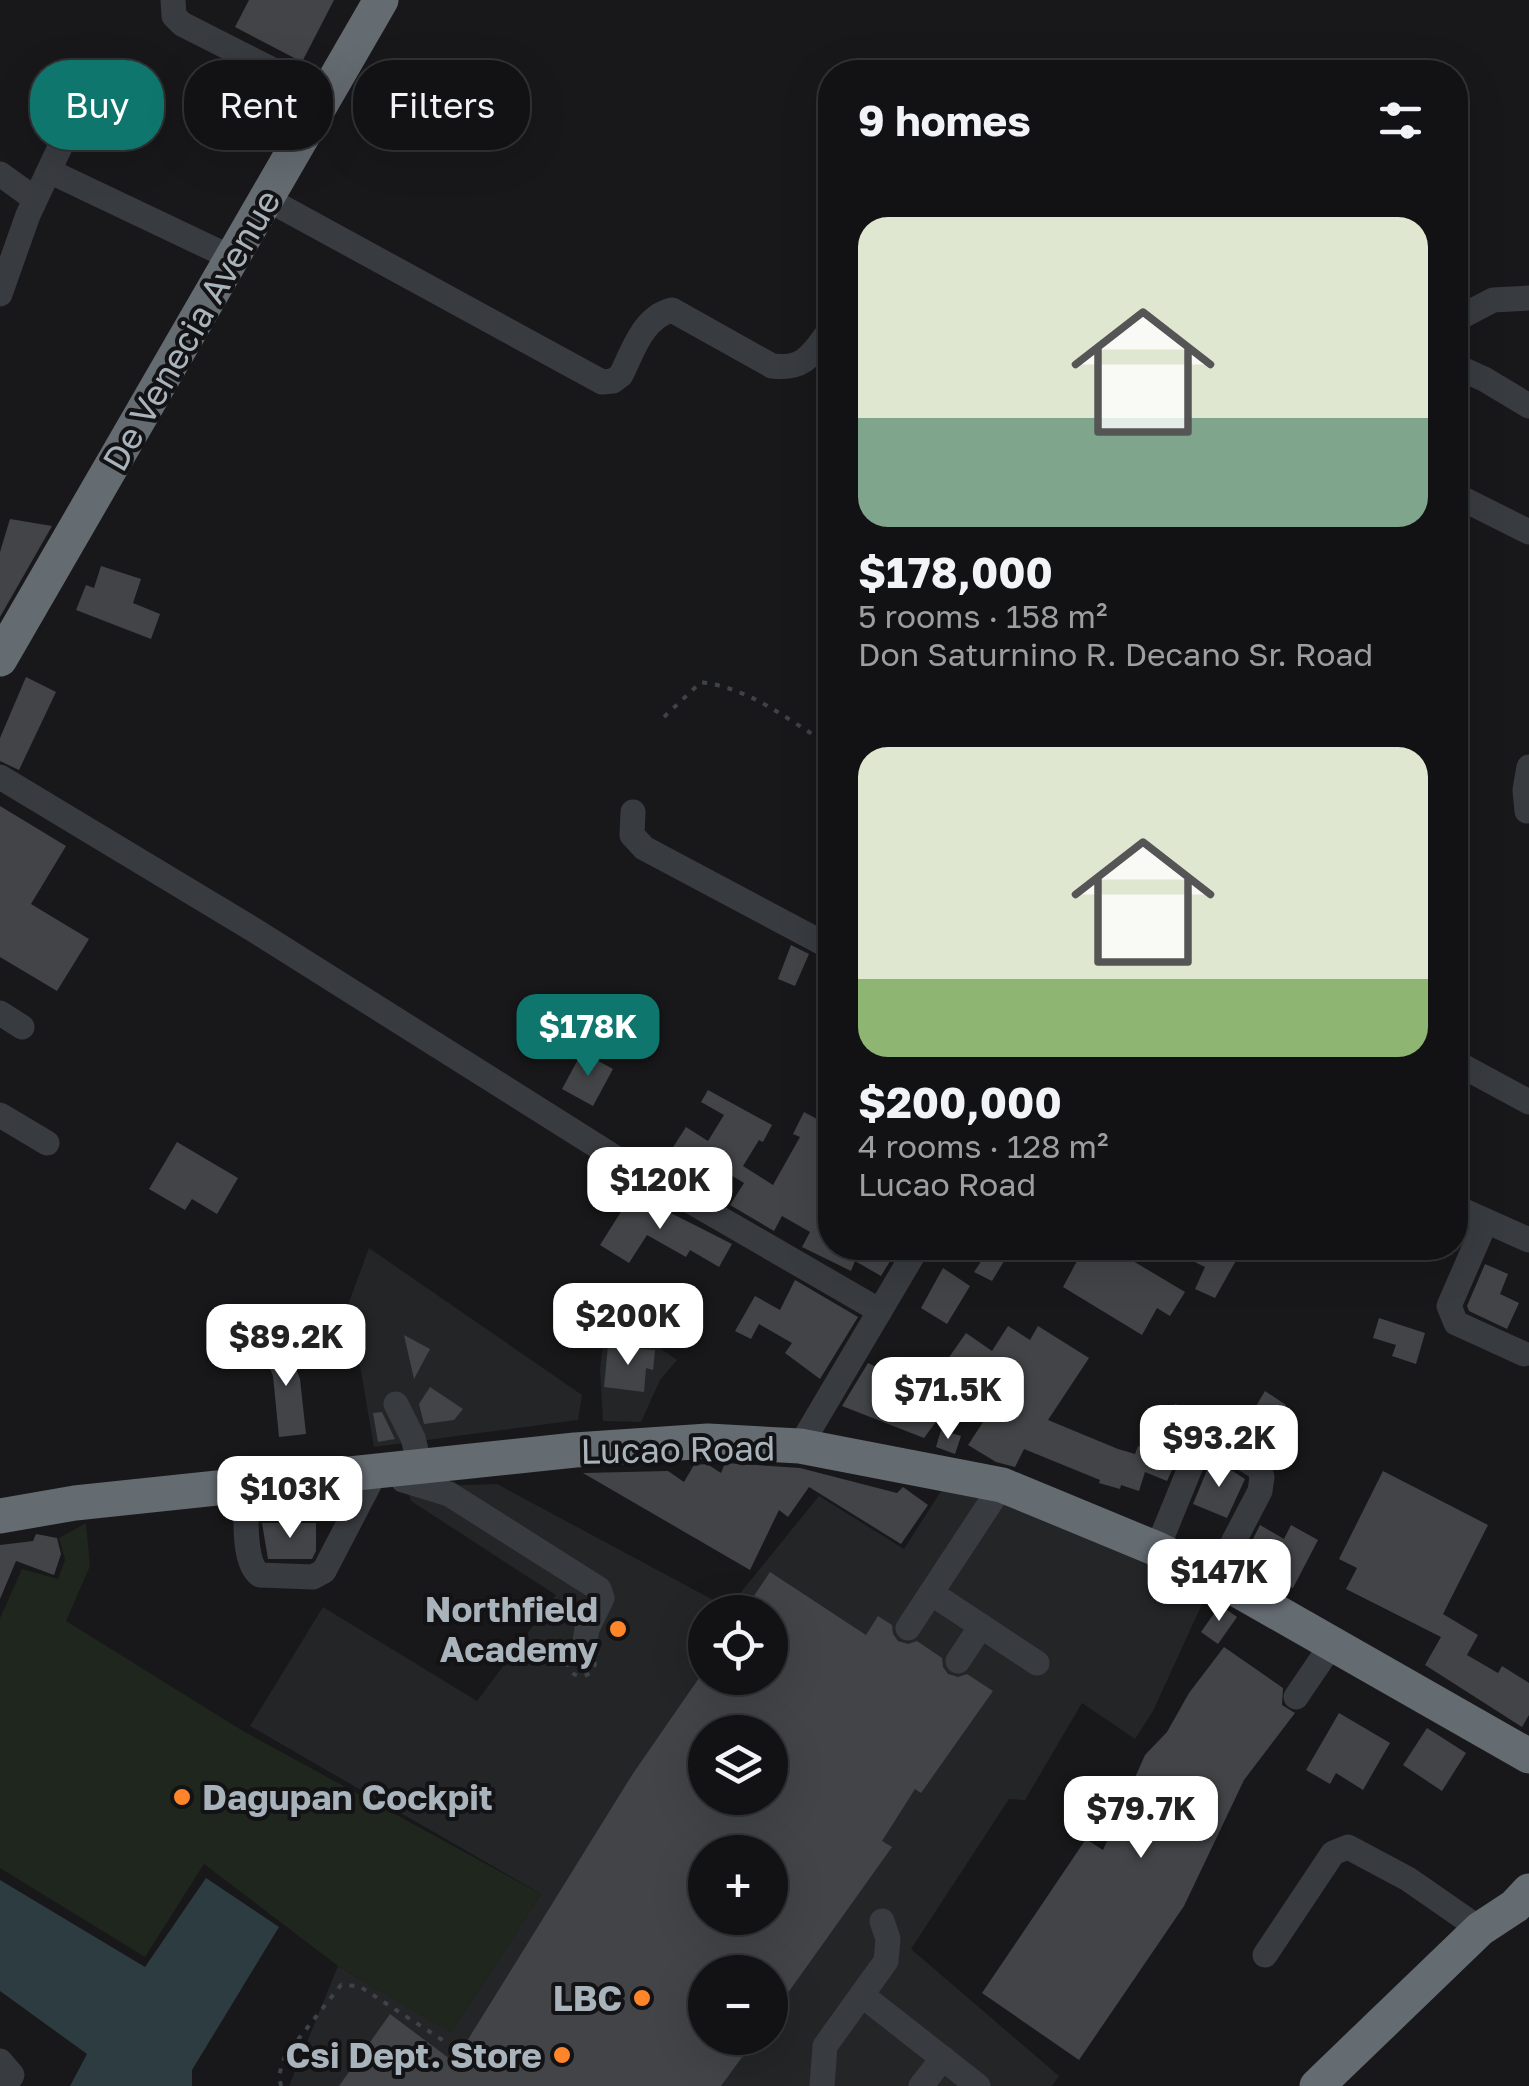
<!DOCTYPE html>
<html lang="en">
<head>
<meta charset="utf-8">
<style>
  body { margin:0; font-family:"Golos Text",sans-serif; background:#1b1b1d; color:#f1f3f6; height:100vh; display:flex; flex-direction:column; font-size:38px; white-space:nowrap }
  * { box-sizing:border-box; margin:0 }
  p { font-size:32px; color:#9c9ea0 }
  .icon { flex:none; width:55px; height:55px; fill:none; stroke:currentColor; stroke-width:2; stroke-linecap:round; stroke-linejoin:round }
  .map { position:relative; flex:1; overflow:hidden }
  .sheet { position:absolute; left:818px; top:60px; width:650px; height:1200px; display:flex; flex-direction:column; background:#121214; border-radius:40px; box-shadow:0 10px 40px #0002,0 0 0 2px #313234 }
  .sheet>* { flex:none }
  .banner { position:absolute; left:30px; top:60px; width:638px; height:90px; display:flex; gap:20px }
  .buttons { position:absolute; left:688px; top:1595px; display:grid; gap:20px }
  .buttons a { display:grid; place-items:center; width:100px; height:100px; border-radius:50%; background:#121214; box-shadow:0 10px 40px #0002,0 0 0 2px #313234; font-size:50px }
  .price { position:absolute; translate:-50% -85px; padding:0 22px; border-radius:20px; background:#fff; color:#222; font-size:32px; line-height:65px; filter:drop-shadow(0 2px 5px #0008) }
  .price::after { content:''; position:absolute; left:50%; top:60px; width:30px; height:22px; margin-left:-15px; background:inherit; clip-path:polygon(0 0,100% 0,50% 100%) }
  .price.on { background:#0f766e; color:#fff }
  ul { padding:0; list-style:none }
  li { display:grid; align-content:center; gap:20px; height:530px; padding:0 40px }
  li span { display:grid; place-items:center; height:310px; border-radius:30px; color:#555 }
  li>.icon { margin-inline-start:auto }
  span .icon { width:180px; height:180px; fill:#fffc; stroke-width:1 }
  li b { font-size:42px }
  h2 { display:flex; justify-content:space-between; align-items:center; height:120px; padding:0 40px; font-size:42px }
  .tag { padding:0 35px; border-radius:40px; background:#121214; box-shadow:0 10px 40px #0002,0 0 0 2px #313234; font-size:35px; line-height:90px }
  .tag.on { background:#0f766e; color:#fff }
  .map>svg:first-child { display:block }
  .built { fill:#242527; fill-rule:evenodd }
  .green { fill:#1e261d }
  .water { fill:#2c3c40 }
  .building { fill:#424447; fill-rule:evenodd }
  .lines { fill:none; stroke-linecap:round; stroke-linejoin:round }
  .path { stroke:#3e4347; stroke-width:4; stroke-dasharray:5 8; stroke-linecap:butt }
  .minor { stroke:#383b40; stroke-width:25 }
  .highway { stroke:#646b71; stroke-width:35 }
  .poi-dot { fill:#ff852b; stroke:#131315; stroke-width:4 }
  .labels { text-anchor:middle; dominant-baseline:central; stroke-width:8; stroke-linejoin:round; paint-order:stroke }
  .street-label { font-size:35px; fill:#a9b3bb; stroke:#131315 }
  .poi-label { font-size:35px; font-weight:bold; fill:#a9b3bb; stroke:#131315; text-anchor:end }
</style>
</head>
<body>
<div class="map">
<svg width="1529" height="2086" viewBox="0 0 1529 2086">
  <rect width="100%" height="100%" fill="#18181a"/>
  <!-- built -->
  <g class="built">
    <polygon points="369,1248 582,1395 578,1420 374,1447 349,1302"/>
    <polygon points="604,1338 653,1343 677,1360 660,1380 641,1422 603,1421 600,1369"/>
    <path d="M497 1484 728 1608 819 1496 904 1549 941 1491 1007 1498 1208 1591 1153 1711 1135 1739 1082 1703 1025 1800 1009 1799 911 1949 1059 2076 1052 2086H289L338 1966 451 2032 541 1894 250 1726 323 1607 477 1701 556 1595 411 1501 407 1487ZM705 1612H770V1678H705ZM705 1732H770V1798H705ZM705 1852H770V1918H705ZM705 1972H770V2038H705Z"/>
  </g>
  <!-- green -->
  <polygon class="green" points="86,1523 90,1566 66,1621 243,1731 541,1894 451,2033 338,1966 204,1864 145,1957 0,1868 0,1618 22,1569 58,1579 65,1560 59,1538"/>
  <!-- water -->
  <polygon class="water" points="206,1878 279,1927 192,2070 192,2086 70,2086 87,2054 0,1991 0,1880 145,1967"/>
  <!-- building -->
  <g class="building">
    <polygon points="249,0 334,0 302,62 235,27"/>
    <polygon points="10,519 52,526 0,617 0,552"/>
    <polygon points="101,566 141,579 133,603 160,614 151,639 76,610 86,585 94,588"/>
    <polygon points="26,677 56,692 19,770 0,761 0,738"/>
    <polygon points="0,806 66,846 31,904 89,939 57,991 0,957"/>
    <polygon points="791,945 809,954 795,986 778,979"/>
    <polygon points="582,1052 613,1069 593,1106 562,1089"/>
    <polygon points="708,1090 772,1125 763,1142 759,1140 743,1166 773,1185 800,1137 793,1134 804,1112 830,1126 820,1146 830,1153 830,1206 819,1224 830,1230 830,1248 898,1248 881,1276 855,1261 851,1271 802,1247 810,1232 782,1216 774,1231 730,1205 744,1183 719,1168 705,1191 661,1166 686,1127 708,1141 724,1115 701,1102"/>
    <polygon points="177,1142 238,1178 217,1214 192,1199 185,1210 149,1189"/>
    <polygon points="642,1192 665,1205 663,1209 732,1244 719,1267 690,1250 686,1257 647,1235 629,1263 600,1245 631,1196"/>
    <polygon points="990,1248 1012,1248 992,1281 974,1272"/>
    <polygon points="1049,1248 1113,1248 1135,1258 1133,1261 1185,1292 1170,1316 1157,1308 1142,1335 1063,1287 1077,1261"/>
    <polygon points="1166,1248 1243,1248 1215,1298 1195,1289 1205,1267"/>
    <polygon points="1485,1264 1508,1274 1500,1294 1519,1303 1507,1329 1469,1311 1467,1306"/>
    <polygon points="943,1268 970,1286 947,1324 921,1308"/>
    <polygon points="795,1280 858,1317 820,1379 785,1353 792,1343 759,1324 751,1339 735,1331 755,1296 780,1310"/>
    <polygon points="1379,1318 1425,1333 1416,1364 1392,1356 1396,1345 1373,1338"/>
    <polygon points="320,1325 339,1325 338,1342 346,1341 348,1363 324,1365"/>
    <polygon points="1008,1326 1030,1340 1038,1326 1089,1358 1048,1420 1118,1449 1135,1454 1138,1446 1157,1453 1175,1404 1199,1412 1167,1481 1145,1472 1139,1491 1121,1485 1120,1489 1099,1483 1100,1480 1024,1449 1015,1467 996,1462 968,1445 999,1398 969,1377 924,1438 842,1406 868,1363 918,1388 941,1360 945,1363 966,1333 992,1351"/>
    <polygon points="404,1335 430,1349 414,1379"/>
    <polygon points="284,1337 300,1379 306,1434 279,1437 273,1376 261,1347"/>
    <polygon points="608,1346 655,1350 653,1370 646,1368 644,1392 604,1387"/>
    <polygon points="430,1387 463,1409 454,1420 424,1424 419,1404"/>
    <polygon points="1265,1391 1286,1405 1271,1431 1249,1418"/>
    <polygon points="382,1412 395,1439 378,1442 373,1413"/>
    <polygon points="941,1430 961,1436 955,1454 936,1447"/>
    <polygon points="725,1463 800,1468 897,1493 903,1487 928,1505 901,1544 809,1487 788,1517 779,1510 750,1570 583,1473 668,1471 684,1482 694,1465 707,1464 721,1473"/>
    <polygon points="1210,1463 1223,1465 1245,1479 1227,1518 1193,1504"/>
    <polygon points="1383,1471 1488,1525 1443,1614 1478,1635 1467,1655 1498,1673 1502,1666 1529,1683 1529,1715 1522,1727 1425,1665 1441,1637 1346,1589 1357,1568 1339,1559"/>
    <polygon points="262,1523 316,1523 316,1551 312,1559 268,1559"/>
    <polygon points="1260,1525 1284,1539 1291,1525 1318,1540 1293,1588 1242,1561"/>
    <polygon points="36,1534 57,1538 61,1554 54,1575 16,1561 0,1599 0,1545 33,1541"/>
    <path d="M770 1572 866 1635 878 1616 892 1625 893 1634 898 1641 908 1644 917 1641 942 1658 943 1667 948 1674 958 1677 967 1674 993 1691 921 1793 915 1789 882 1841 892 1847 770 2018V1972H705V2038H756L721 2086H339L390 2014 454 2062 632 1775 699 1678H770V1612H743ZM705 1732H770V1798H705ZM705 1852H770V1918H705Z"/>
    <polygon points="1220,1605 1237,1617 1218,1644 1201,1632"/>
    <polygon points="1224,1647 1283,1688 1282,1705 1295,1713 1244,1780 1184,1906 1079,2060 982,1993 1086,1839 1103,1850 1145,1755 1167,1732 1189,1693"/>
    <polygon points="1339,1713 1390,1743 1363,1790 1336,1773 1330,1784 1306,1770"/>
    <polygon points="1427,1728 1466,1753 1442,1791 1403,1765"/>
  </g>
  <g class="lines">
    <!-- path -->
    <g class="path">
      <path d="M664 717 701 682C752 689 786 719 830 745"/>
      <circle cx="581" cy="1662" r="14"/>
      <polyline points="281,2086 279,2075 285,2056 341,1985 359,1986 444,2041"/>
    </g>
    <!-- minor -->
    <g class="minor">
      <polyline points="173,0 174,16 182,24 326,97"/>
      <polyline points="49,171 232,258"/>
      <polyline points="0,174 35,199"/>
      <path d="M267 199 602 382 613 381 621 375C633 351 643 317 672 310L772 366C805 370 812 354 830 330"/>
      <polyline points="0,294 28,215 69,128"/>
      <polyline points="1455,320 1493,300 1529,298"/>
      <polyline points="1455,366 1484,379 1529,406"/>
      <polyline points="1455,495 1529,532"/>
      <polyline points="0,777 254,930 619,1160 880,1311"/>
      <polyline points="1527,811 1525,790 1529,767"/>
      <polyline points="633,812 632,835 644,848 830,947"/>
      <polyline points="0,1013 22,1027"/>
      <polyline points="1455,1062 1529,1102"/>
      <polyline points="0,1115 47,1143"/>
      <polyline points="1455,1207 1529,1240"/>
      <polyline points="1486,1221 1449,1306 1456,1323 1524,1354"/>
      <polyline points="396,1404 413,1438 420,1466"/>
      <polyline points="800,1446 917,1248"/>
      <polyline points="403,1480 449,1494 599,1589 602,1598 587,1629 584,1648"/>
      <path d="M246 1485C247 1508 241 1562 260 1575L313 1577 324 1571 376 1471"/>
      <path d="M1157 1549 1197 1451C1221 1438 1238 1456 1259 1468L1262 1477 1260 1491 1215 1577"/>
      <polyline points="931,1593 1037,1663"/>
      <polyline points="908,1628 1002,1485"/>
      <polyline points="958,1661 981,1626"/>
      <polyline points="1296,1697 1332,1644"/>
      <polyline points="1265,1955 1333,1853 1348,1847 1408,1879 1480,1929"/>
      <polyline points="862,1995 978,2086"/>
      <polyline points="0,2061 12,2075 5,2086"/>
      <polyline points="822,2086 825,2046 886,1961 888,1939 882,1921"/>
      <polyline points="921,2086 943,2058"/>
    </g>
    <!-- highway -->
    <g class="highway">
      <polyline points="0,659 381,0"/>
      <polyline points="0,1516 75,1503 575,1450 708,1441 800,1446 1002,1485 1157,1549 1215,1577 1529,1756"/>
      <polyline points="1317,2086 1480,1929 1515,1906 1529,1891"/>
    </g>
  </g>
  <!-- markers -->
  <g class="poi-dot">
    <circle cx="618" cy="1629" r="10"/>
    <circle cx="182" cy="1797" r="10"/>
    <circle cx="642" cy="1998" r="10"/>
    <circle cx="562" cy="2055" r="10"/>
  </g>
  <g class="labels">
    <!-- street labels -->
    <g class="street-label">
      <text transform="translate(191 330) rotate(-60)">De Venecia Avenue</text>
      <text transform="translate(678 1449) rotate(-1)">Lucao Road</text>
    </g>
    <!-- poi labels -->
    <g class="poi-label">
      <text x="598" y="1609">Northfield<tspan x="598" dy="40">Academy</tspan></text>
      <text x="202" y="1797" text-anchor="start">Dagupan Cockpit</text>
      <text x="622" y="1998">LBC</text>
      <text x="542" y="2055">Csi Dept. Store</text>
    </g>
  </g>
</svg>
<div class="buttons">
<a><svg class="icon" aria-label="locate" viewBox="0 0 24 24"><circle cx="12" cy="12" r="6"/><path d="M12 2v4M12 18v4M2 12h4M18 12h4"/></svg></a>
<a><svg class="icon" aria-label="layers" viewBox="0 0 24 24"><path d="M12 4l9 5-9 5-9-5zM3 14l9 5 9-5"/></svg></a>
<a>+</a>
<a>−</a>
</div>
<b class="price on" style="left:588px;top:1079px">$178K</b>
<b class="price" style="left:660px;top:1232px">$120K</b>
<b class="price" style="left:628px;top:1368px">$200K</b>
<b class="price" style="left:286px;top:1389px">$89.2K</b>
<b class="price" style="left:948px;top:1442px">$71.5K</b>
<b class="price" style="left:1219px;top:1490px">$93.2K</b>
<b class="price" style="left:290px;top:1541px">$103K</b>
<b class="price" style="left:1219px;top:1624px">$147K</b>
<b class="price" style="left:1141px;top:1861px">$79.7K</b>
<div class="banner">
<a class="tag on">Buy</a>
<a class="tag">Rent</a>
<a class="tag">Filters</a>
</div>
<section class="sheet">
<h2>9 homes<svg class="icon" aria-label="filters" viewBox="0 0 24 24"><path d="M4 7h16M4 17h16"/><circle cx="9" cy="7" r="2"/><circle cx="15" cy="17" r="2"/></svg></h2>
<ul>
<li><span style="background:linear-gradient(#dfe7d0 65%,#7fa58c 0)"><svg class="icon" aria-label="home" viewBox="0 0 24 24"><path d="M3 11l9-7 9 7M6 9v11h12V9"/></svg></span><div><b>$178,000</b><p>5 rooms · 158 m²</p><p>Don Saturnino R. Decano Sr. Road</p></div></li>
<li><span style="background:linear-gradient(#dfe7d0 75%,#8fb573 0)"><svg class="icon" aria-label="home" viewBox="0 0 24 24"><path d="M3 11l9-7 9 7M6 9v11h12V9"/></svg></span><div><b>$200,000</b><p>4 rooms · 128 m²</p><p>Lucao Road</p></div></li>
</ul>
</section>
</div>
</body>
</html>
